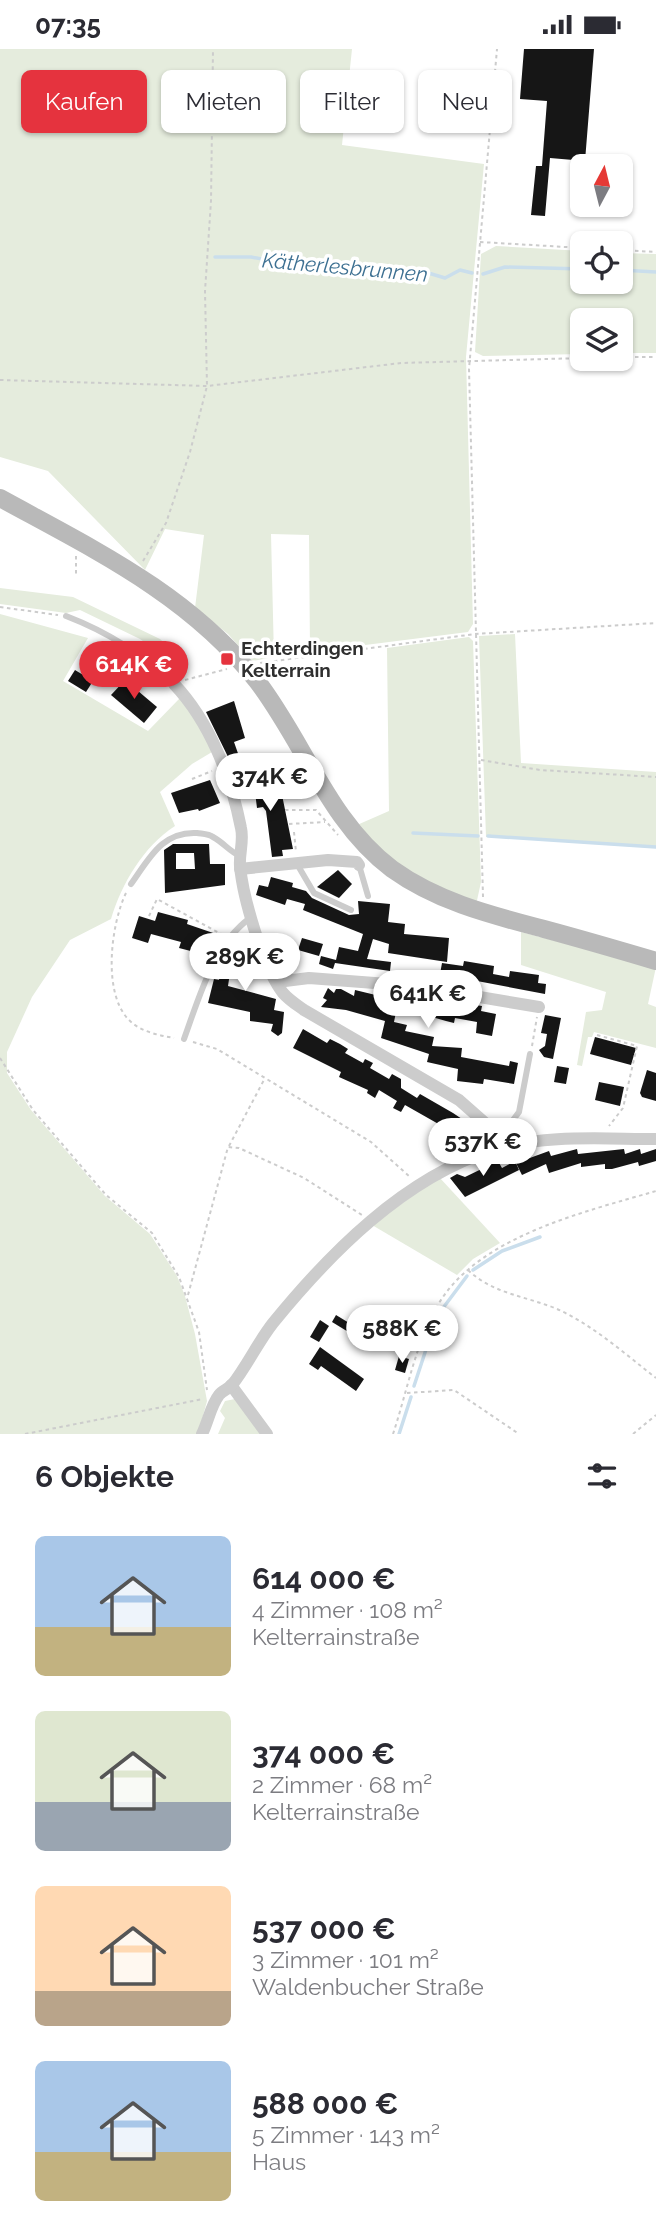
<!DOCTYPE html>
<html lang="de">
<head>
<meta charset="utf-8">
<style>
  body { margin:0; font-family:Raleway,sans-serif; background:#f7f7f7; color:#2b2b33; height:100vh; display:flex; flex-direction:column; font-size:26px; white-space:nowrap }
  * { box-sizing:border-box; margin:0 }
  p { font-size:23px; color:#7c7c81 }
  .icon { flex:none; width:38px; height:38px; fill:none; stroke:currentColor; stroke-width:2; stroke-linecap:round; stroke-linejoin:round }
  .map { position:relative; height:1385px; overflow:hidden }
  .panel { display:flex; flex-direction:column; background:#fff; flex:1 }
  .panel>* { flex:none }
  .banner { position:absolute; left:21px; top:21px; width:614px; height:63px; display:flex; gap:14px }
  .needle { width:46px; rotate:7deg }
  .tools { position:absolute; left:570px; top:105px; display:grid; gap:14px }
  .tools a { display:grid; place-items:center; width:63px; height:63px; border-radius:10px; background:#fff; box-shadow:0 2px 5px #0004; font-size:35px }
  .price { position:absolute; translate:-50% -60px; padding:0 16px; border-radius:24px; background:#fff; color:#222; font-size:23px; line-height:46px; filter:drop-shadow(0 2px 4px #0008) }
  .price::after { content:''; position:absolute; left:50%; top:42px; width:21px; height:16px; margin-left:-10px; background:inherit; clip-path:polygon(0 0,100% 0,50% 100%) }
  .price.selected { background:#e5333e; color:#fff }
  ul { padding:0; list-style:none }
  li { display:flex; align-items:center; gap:21px; height:175px; padding:0 35px }
  li span { display:grid; place-items:center; flex:none; width:196px; height:140px; border-radius:10px; color:#555 }
  li>.icon { margin-inline-start:auto }
  span .icon { width:84px; height:84px; fill:#fffc; stroke-width:1 }
  li b { font-size:30px }
  h2 { display:flex; justify-content:space-between; align-items:center; height:84px; padding:0 35px; font-size:30px }
  .pill { padding:0 24px; border-radius:10px; background:#fff; box-shadow:0 2px 5px #0004; font-size:24px; line-height:63px }
  .pill.selected { background:#e5333e; color:#fff }
  .status { display:flex; justify-content:space-between; align-items:center; height:49px; padding:0 35px; background:#fff; direction:ltr }
  .status svg { height:19px; fill:currentColor }
  .map>svg:first-child { display:block }
  .green { fill:#e5ecdd }
  .lines { fill:none; stroke-linecap:round; stroke-linejoin:round }
  .stream { stroke:#cadeec; stroke-width:3.5 }
  .building { fill:#161616; fill-rule:evenodd }
  .path { stroke:#ccc; stroke-width:2; stroke-dasharray:3.5 3.5; stroke-linecap:butt }
  .service { stroke:#ccc; stroke-width:6 }
  .minor { stroke:#ccc; stroke-width:12 }
  .secondary { stroke:#b9b9b9; stroke-width:18 }
  .poi-dot { fill:#e5333e; stroke:#fff; stroke-width:2.5 }
  .labels { text-anchor:middle; dominant-baseline:central; stroke-width:7; stroke-linejoin:round; paint-order:stroke }
  .poi-label { font-size:19px; font-weight:bold; fill:#2f2f2f; stroke:#fff; text-anchor:start }
  .water-label { font-size:21px; font-style:italic; fill:#3d7092; stroke:#fff }
</style>
</head>
<body>
<div class="status"><b>07:35</b><svg viewBox="0 0 49 12"><path d="M0 12V9h3v3zM5 12V6h3v6zM10 12V3h3v9zM15 12V0h3v12zM26 1h20v11H26zM47 4h2v5h-2z"/></svg></div>
<div class="map">
<svg width="656" height="1385" viewBox="0 0 656 1385">
  <rect width="100%" height="100%" fill="#fff"/>
  <!-- green -->
  <g class="green">
    <polygon points="0,0 352,0 342,96 484,115 466,308 473,575 468,583 310,603 309,486 271,485 274,608 252,612 228,585 195,559 204,486 165,480 145,521 48,422 0,408"/>
    <polygon points="496,197 583,202 583,233 621,233 621,204 656,205 656,304 621,304 621,271 583,271 583,305 483,307 475,303 481,205"/>
    <polygon points="0,539 73,548 160,590 179,608 174,613 140,590 80,561 66,564 0,555"/>
    <path d="M0 565 88 589 63 632 148 682 180 649 196 669 212 703 192 715 160 743 175 777C143 798 122 834 111 870L70 891 32 948 7 1003V1024L31 1061 105 1147 150 1185 177 1227 185 1247 195 1285 207 1352 198 1385H0Z"/>
    <polygon points="515,585 521,714 656,723 656,797 486,788 479,587"/>
    <path d="M469 588 473 592 481 833 476 856C421 832 398 822 357 776L389 762 387 599Z"/>
    <polygon points="521,883 656,918 648,955 656,958 656,999 594,983 592,988 588,988 582,1017 577,1016 586,963 602,961 606,943 521,916"/>
    <polygon points="439,1128 500,1194 473,1210 457,1226 372,1176"/>
    <polygon points="235,1350 261,1385 218,1385 225,1369 220,1362 225,1352"/>
  </g>
  <g class="lines">
    <!-- stream -->
    <g class="stream">
      <polyline points="215,208 251,208 283,214 309,212 402,224 425,223 445,229 460,221 472,224"/>
      <polyline points="621,221 656,223"/>
      <polyline points="483,225 505,218 583,220"/>
      <polyline points="413,784 478,787"/>
      <polyline points="488,787 656,798"/>
      <polyline points="473,1221 502,1202 540,1188"/>
      <polyline points="414,1337 437,1267 467,1227"/>
      <polyline points="399,1385 411,1348"/>
    </g>
  </g>
  <!-- building -->
  <g class="building">
    <polygon points="524,0 594,0 585,112 550,109 545,167 531,166 536,117 542,117 547,52 520,50"/>
    <polygon points="75,621 93,632 86,643 68,632"/>
    <polygon points="125,631 157,658 144,674 111,646"/>
    <polygon points="234,652 245,689 234,693 241,713 232,716 206,663"/>
    <polygon points="250,715 256,743 281,741 293,800 282,801 283,807 272,808 266,762 263,758 257,759 255,743 245,746 239,717"/>
    <polygon points="210,731 220,754 199,762 198,760 179,764 171,744"/>
    <path d="M173 795H209L210 815H225V836L165 844 164 801ZM176 804H194L195 820H176Z"/>
    <polygon points="338,821 352,835 339,849 317,838"/>
    <polygon points="271,828 293,834 292,838 306,842 312,849 349,866 359,865 358,852 390,855 388,873 405,875 404,885 449,889 447,913 388,904 389,895 373,890 367,910 391,913 390,922 335,914 333,920 319,915 321,907 336,911 339,898 358,902 363,885 303,861 305,855 287,850 285,856 256,846 259,836 268,838"/>
    <polygon points="158,863 188,871 187,875 219,886 207,891 214,893 212,899 215,900 210,910 210,907 179,899 181,893 151,885 148,894 132,889 139,867 155,872"/>
    <polygon points="302,889 323,895 319,907 298,901"/>
    <polygon points="234,897 252,902 254,907 249,921 231,917 228,937 276,950 274,961 284,963 282,984 278,987 271,982 273,975 250,972 250,963 208,954 214,930 219,931 221,913 226,904 232,906"/>
    <polygon points="464,912 494,917 493,925 509,928 510,922 539,926 538,934 546,935 545,945 440,925 442,914 463,917"/>
    <polygon points="328,939 334,944 336,940 341,940 354,947 355,941 392,950 393,944 413,946 482,957 481,962 496,965 492,987 476,984 477,973 455,969 454,974 446,972 397,958 394,973 407,976 405,982 434,988 432,997 462,999 461,1008 509,1017 510,1012 518,1014 514,1035 484,1030 483,1035 457,1032 458,1020 427,1013 429,1005 381,989 385,972 346,961 321,958 327,951 323,949"/>
    <polygon points="545,966 561,969 553,1010 544,1008 539,1001 545,997 547,985 541,984"/>
    <polygon points="303,980 327,994 330,990 340,995 348,1000 345,1004 363,1014 365,1010 373,1014 370,1019 389,1030 392,1025 401,1030 401,1039 417,1049 420,1045 453,1064 474,1078 471,1084 474,1086 469,1094 450,1083 446,1090 437,1084 442,1077 405,1056 401,1063 393,1059 397,1052 379,1041 375,1049 367,1044 368,1041 339,1028 341,1023 293,999"/>
    <polygon points="595,988 636,999 631,1016 590,1005"/>
    <polygon points="557,1017 569,1019 566,1035 554,1033"/>
    <polygon points="647,1021 656,1024 656,1052 642,1048 640,1044"/>
    <polygon points="599,1033 624,1038 620,1057 595,1051"/>
    <polygon points="577,1100 578,1105 624,1100 625,1105 640,1100 641,1105 656,1100 656,1112 639,1117 638,1113 612,1120 605,1120 605,1115 581,1118 581,1114 549,1124 546,1115 522,1126 516,1114 549,1102 551,1107"/>
    <polygon points="498,1112 502,1119 515,1112 519,1121 465,1148 450,1129 457,1125 465,1128"/>
    <polygon points="336,1266 359,1280 355,1287 332,1273"/>
    <polygon points="320,1271 329,1277 319,1293 310,1288"/>
    <polygon points="320,1298 364,1330 356,1342 321,1317 318,1321 309,1315"/>
    <polygon points="399,1307 409,1310 405,1324 395,1321"/>
  </g>
  <g class="lines">
    <!-- path -->
    <g class="path">
      <polyline points="480,193 583,199"/>
      <polyline points="621,201 656,203"/>
      <polyline points="621,308 656,308"/>
      <polyline points="0,331 207,337 401,314 583,309"/>
      <polyline points="76,507 76,526"/>
      <polyline points="143,512 166,474 190,403 207,337 205,242 211,152 213,0"/>
      <polyline points="0,558 58,566"/>
      <polyline points="260,614 475,585 656,574"/>
      <polyline points="185,631 227,620"/>
      <polyline points="481,711 540,721 656,728"/>
      <polyline points="192,730 212,722"/>
      <polyline points="285,761 316,761 338,786"/>
      <polyline points="289,775 325,773"/>
      <polyline points="294,783 296,803"/>
      <path d="M126 844C111 875 102 944 129 971 141 983 158 986 174 989"/>
      <polyline points="483,848 469,320 497,0"/>
      <polyline points="149,867 157,850 221,885"/>
      <polyline points="597,986 637,997 623,1059 609,1077"/>
      <polyline points="193,993 217,1000 371,1093 410,1128"/>
      <polyline points="532,997 537,968"/>
      <polyline points="0,1009 33,1061 106,1146 152,1184 179,1228 199,1283 207,1341"/>
      <polyline points="229,1097 265,1029"/>
      <path d="M468 1221C493 1245 526 1247 557 1260 593 1276 625 1305 656 1329"/>
      <polyline points="188,1246 228,1098 239,1099 304,1129 362,1166"/>
      <polyline points="407,1344 454,1341 519,1385"/>
      <polyline points="25,1385 203,1350"/>
      <path d="M393 1385C407 1343 416 1292 439 1254 480 1187 584 1163 656 1142"/>
      <polyline points="633,1385 656,1366"/>
    </g>
    <!-- service -->
    <g class="service">
      <path d="M66 567C105 582 143 605 174 635"/>
      <polyline points="297,815 314,844 351,861"/>
      <polyline points="359,816 368,847"/>
      <path d="M131 835C149 810 162 782 197 784 203 785 209 785 213 788 224 794 229 802 240 807"/>
      <path d="M184 990C199 949 213 896 250 869"/>
      <polyline points="502,1086 519,1063 530,1005"/>
    </g>
    <!-- minor -->
    <g class="minor">
      <path d="M174 635C210 673 231 728 241 779 244 792 239 804 240 817 243 849 263 918 283 944 289 951 297 956 304 961L459 1051 510 1096"/>
      <polyline points="240,820 328,811 357,813 359,816"/>
      <polyline points="277,933 309,929 414,937 539,958"/>
      <polyline points="231,1336 267,1385"/>
      <path d="M202 1385C208 1373 211 1356 219 1346 222 1342 228 1340 232 1336 247 1317 258 1293 273 1274 330 1204 404 1129 492 1101 544 1085 602 1090 656 1090"/>
    </g>
    <!-- secondary -->
    <path class="secondary" d="M0 449C93 500 190 546 257 632 304 693 329 773 392 820 438 853 491 866 544 880 581 890 619 901 656 912"/>
  </g>
  <!-- markers -->
  <rect class="poi-dot" x="220" y="603" width="14" height="14" rx="3.5"/>
  <g class="labels">
    <!-- poi labels -->
    <g class="poi-label">
      <text x="241" y="599">Echterdingen<tspan x="241" dy="22">Kelterrain</tspan></text>
    </g>
    <!-- water labels -->
    <g class="water-label">
      <text transform="translate(345 218) rotate(5)">Kätherlesbrunnen</text>
    </g>
  </g>
</svg>
<div class="tools">
<a><svg class="needle" viewBox="-14 -14 28 28"><path d="M0-13l5 13h-10z" fill="#e53935"/><path d="M0 13l5-13h-10z" fill="#7c7c81"/></svg></a>
<a><svg class="icon" aria-label="locate" viewBox="0 0 24 24"><circle cx="12" cy="12" r="6"/><path d="M12 2v4M12 18v4M2 12h4M18 12h4"/></svg></a>
<a><svg class="icon" aria-label="layers" viewBox="0 0 24 24"><path d="M12 4l9 5-9 5-9-5zM3 14l9 5 9-5"/></svg></a>
</div>
<b class="price selected" style="left:134px;top:652px">614K €</b>
<b class="price" style="left:270px;top:764px">374K €</b>
<b class="price" style="left:245px;top:944px">289K €</b>
<b class="price" style="left:428px;top:981px">641K €</b>
<b class="price" style="left:483px;top:1129px">537K €</b>
<b class="price" style="left:402px;top:1316px">588K €</b>
<div class="banner">
<a class="pill selected">Kaufen</a>
<a class="pill">Mieten</a>
<a class="pill">Filter</a>
<a class="pill">Neu</a>
</div>
</div>
<section class="panel">
<h2>6 Objekte<svg class="icon" aria-label="filters" viewBox="0 0 24 24"><path d="M4 7h16M4 17h16"/><circle cx="9" cy="7" r="2"/><circle cx="15" cy="17" r="2"/></svg></h2>
<ul>
<li><span style="background:linear-gradient(#a9c7e8 65%,#c2b280 0)"><svg class="icon" aria-label="home" viewBox="0 0 24 24"><path d="M3 11l9-7 9 7M6 9v11h12V9"/></svg></span><div><b>614 000 €</b><p>4 Zimmer · 108 m²</p><p>Kelterrainstraße</p></div></li>
<li><span style="background:linear-gradient(#dfe7d0 65%,#9aa5b1 0)"><svg class="icon" aria-label="home" viewBox="0 0 24 24"><path d="M3 11l9-7 9 7M6 9v11h12V9"/></svg></span><div><b>374 000 €</b><p>2 Zimmer · 68 m²</p><p>Kelterrainstraße</p></div></li>
<li><span style="background:linear-gradient(#ffd9b3 75%,#b9a48a 0)"><svg class="icon" aria-label="home" viewBox="0 0 24 24"><path d="M3 11l9-7 9 7M6 9v11h12V9"/></svg></span><div><b>537 000 €</b><p>3 Zimmer · 101 m²</p><p>Waldenbucher Straße</p></div></li>
<li><span style="background:linear-gradient(#a9c7e8 65%,#c2b280 0)"><svg class="icon" aria-label="home" viewBox="0 0 24 24"><path d="M3 11l9-7 9 7M6 9v11h12V9"/></svg></span><div><b>588 000 €</b><p>5 Zimmer · 143 m²</p><p>Haus</p></div></li>
</ul>
</section>
</body>
</html>
